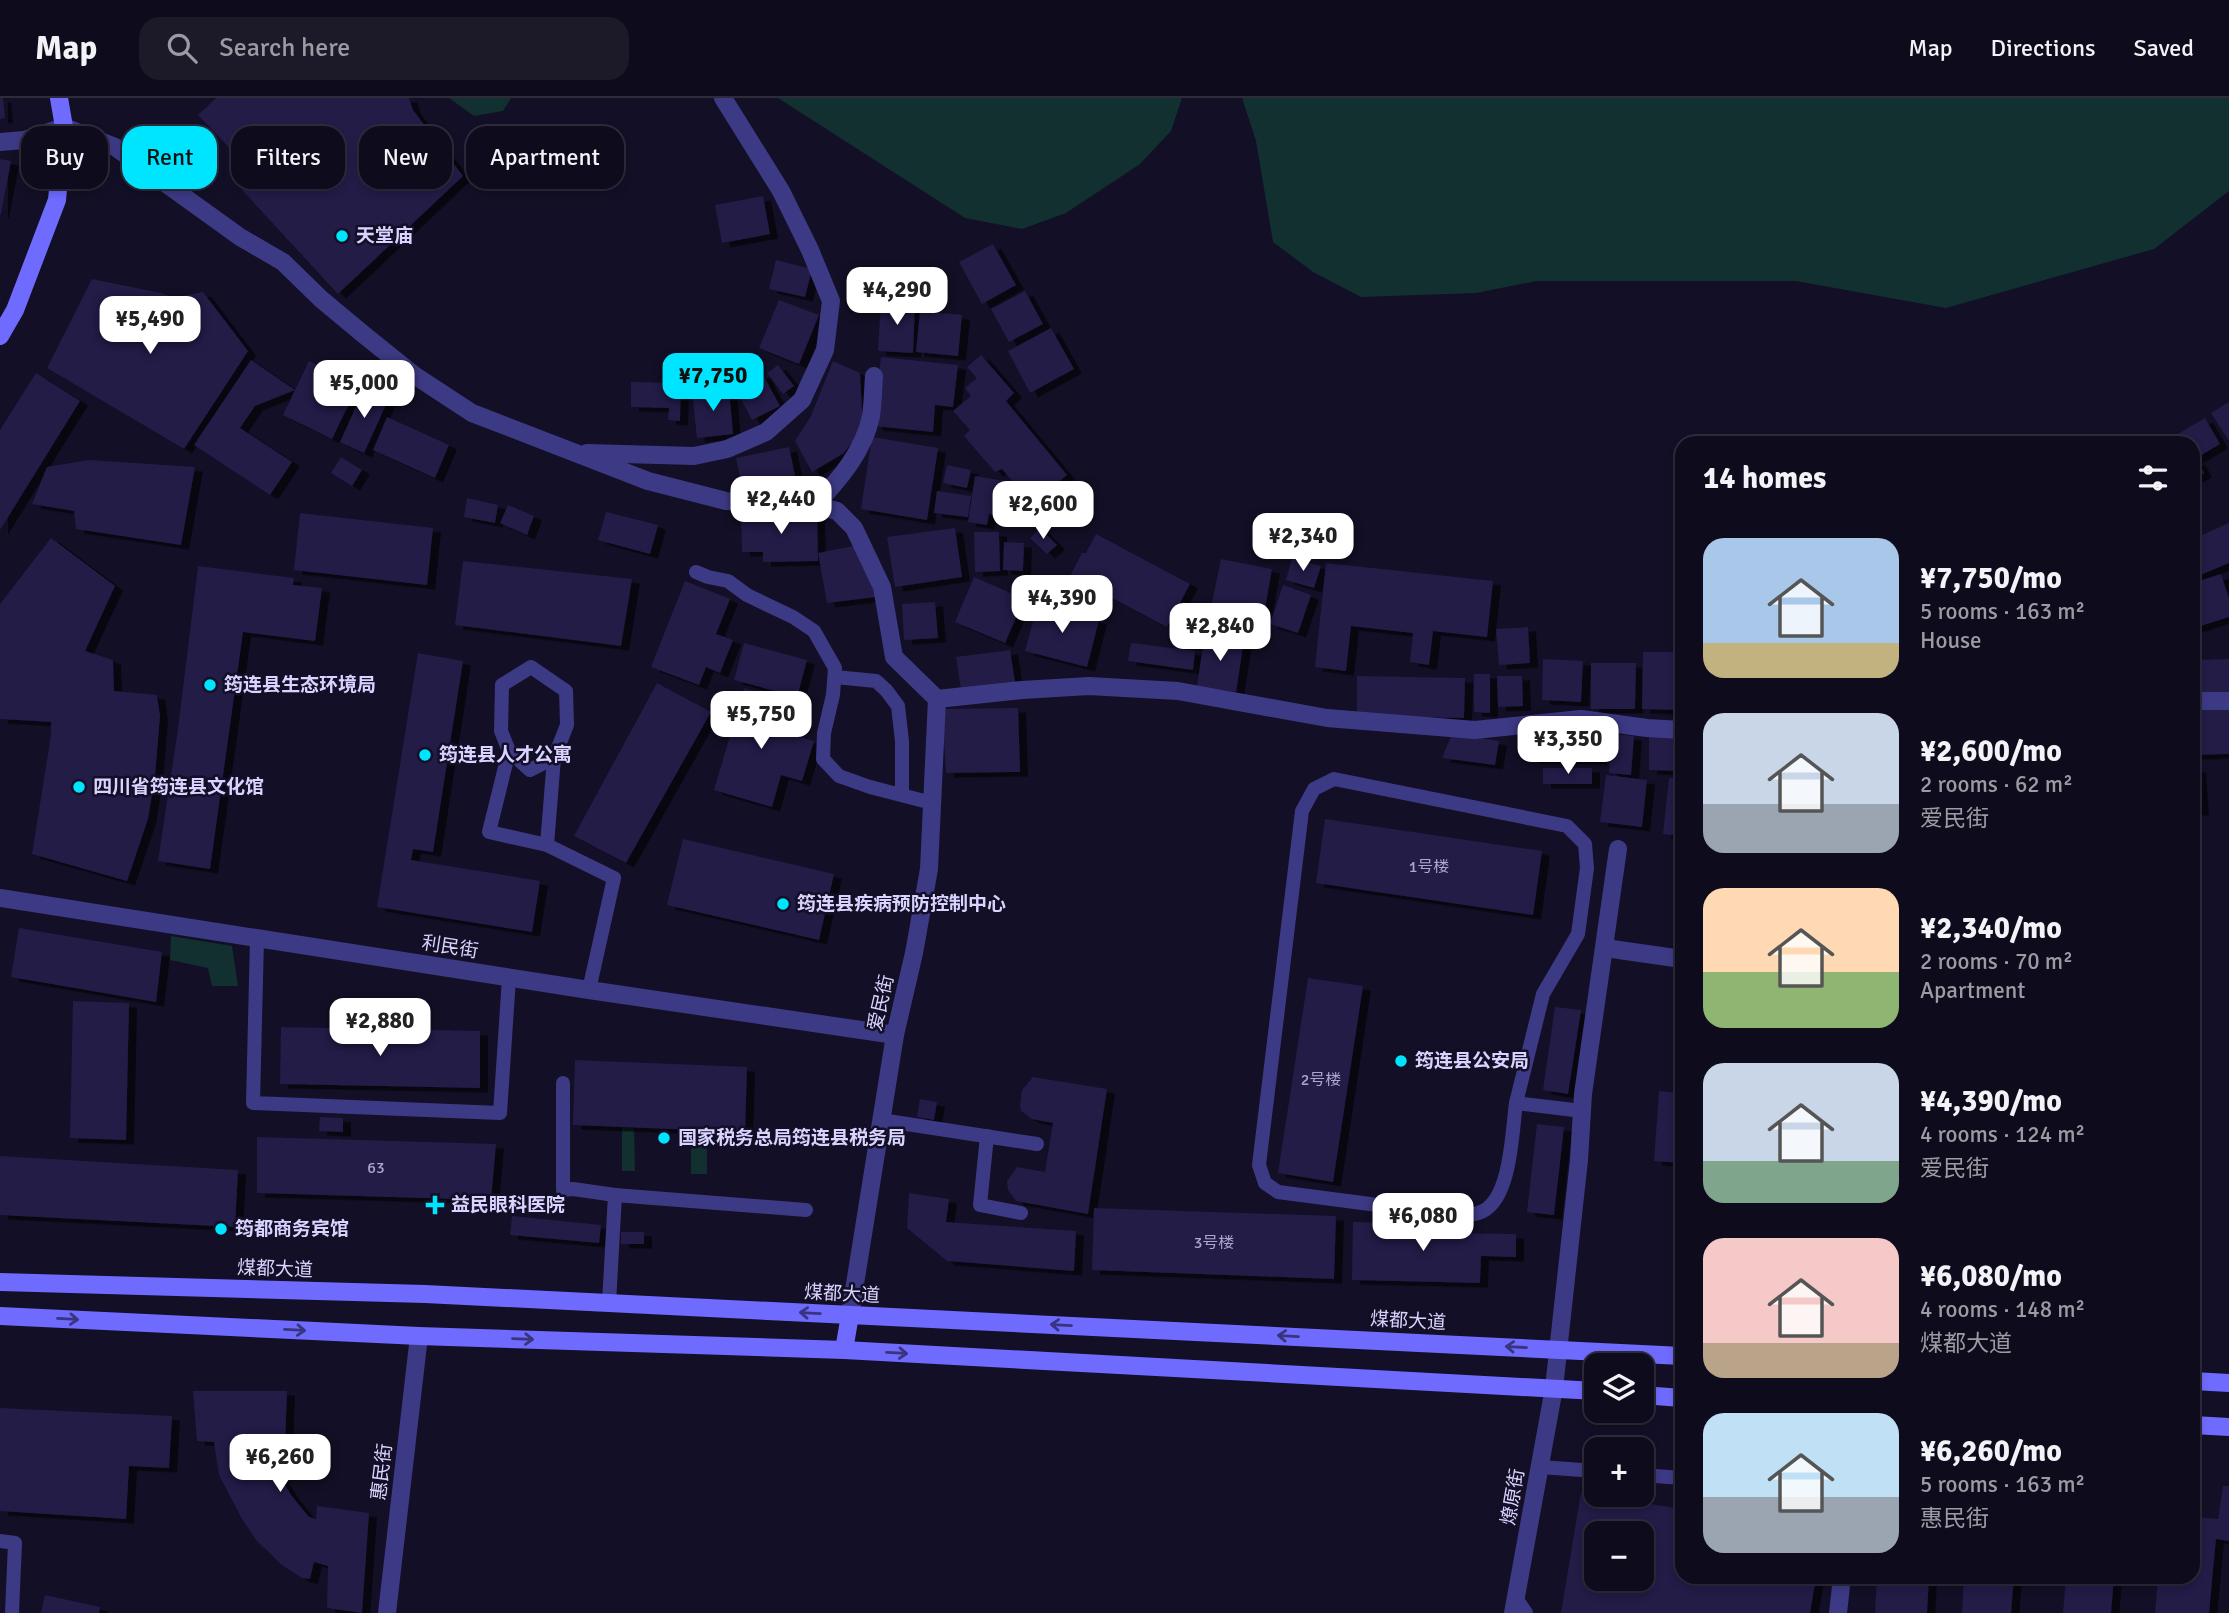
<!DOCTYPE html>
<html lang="en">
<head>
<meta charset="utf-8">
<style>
  body { margin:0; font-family:Signika,"Noto Sans SC",sans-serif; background:#1c1929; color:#f1f3f6; height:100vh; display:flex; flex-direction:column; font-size:26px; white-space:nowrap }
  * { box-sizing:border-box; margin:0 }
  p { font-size:23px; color:#9b9ba3 }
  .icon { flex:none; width:38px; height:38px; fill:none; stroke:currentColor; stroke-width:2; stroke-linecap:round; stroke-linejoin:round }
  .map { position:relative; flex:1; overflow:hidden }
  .side { position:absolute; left:1675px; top:338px; width:525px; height:1148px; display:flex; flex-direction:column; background:#0e0b1c; border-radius:21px; box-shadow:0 4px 10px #0003,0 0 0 2px #2e2b3b }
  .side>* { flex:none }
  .banner { position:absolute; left:21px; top:28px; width:665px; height:63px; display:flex; gap:14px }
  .fabs { position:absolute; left:1584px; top:1255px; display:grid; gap:14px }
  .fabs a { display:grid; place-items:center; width:70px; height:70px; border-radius:14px; background:#0e0b1c; box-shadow:0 4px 10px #0003,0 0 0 2px #2e2b3b; font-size:35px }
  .price { position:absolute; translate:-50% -60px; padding:0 16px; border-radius:14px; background:#fff; color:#222; font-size:23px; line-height:46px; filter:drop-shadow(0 2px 4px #0008) }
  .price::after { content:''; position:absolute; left:50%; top:42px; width:21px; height:16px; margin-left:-10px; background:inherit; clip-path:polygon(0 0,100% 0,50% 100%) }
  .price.selected { background:#00e5ff; color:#111 }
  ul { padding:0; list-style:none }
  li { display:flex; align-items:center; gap:21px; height:175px; padding:0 28px }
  li span { display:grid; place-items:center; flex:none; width:196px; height:140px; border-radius:21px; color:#555 }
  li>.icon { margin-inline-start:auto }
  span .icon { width:84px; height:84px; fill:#fffc; stroke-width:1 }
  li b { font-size:30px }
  h2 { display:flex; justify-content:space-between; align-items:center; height:84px; padding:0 28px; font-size:30px }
  .pill { padding:0 24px; border-radius:21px; background:#0e0b1c; box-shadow:0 4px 10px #0003,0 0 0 2px #2e2b3b; font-size:24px; line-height:63px }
  .pill.selected { background:#00e5ff; color:#111 }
  header { display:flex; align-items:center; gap:42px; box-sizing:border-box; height:98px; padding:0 35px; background:#0e0b1c; border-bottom:2px solid #2e2b3b }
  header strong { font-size:33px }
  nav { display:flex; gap:38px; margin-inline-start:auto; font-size:24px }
  .search { width:490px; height:63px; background:#1c1929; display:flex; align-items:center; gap:18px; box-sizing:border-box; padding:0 24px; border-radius:21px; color:#9b9ba3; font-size:26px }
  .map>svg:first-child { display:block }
  .green { fill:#12302f }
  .building { fill:#241b47; fill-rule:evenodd; filter:url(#shadow) }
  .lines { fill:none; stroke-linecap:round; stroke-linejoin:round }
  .service { stroke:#3d3a85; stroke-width:14 }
  .minor { stroke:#3d3a85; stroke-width:18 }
  .tertiary { stroke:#3d3a85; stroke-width:18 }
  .secondary { stroke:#6f6bff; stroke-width:18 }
  .oneway { stroke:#38347d }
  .poi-dot { fill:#00e5ff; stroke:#130f26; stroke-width:2.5 }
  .labels { text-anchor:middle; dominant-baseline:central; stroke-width:5; stroke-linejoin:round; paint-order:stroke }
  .number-label { font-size:16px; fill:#aca6d1 }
  .poi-label { font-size:19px; font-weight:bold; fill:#d9d4ff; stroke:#130f26; text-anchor:start }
  .street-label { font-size:19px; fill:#d9d4ff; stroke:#130f26 }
</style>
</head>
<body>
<header>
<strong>Map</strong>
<div class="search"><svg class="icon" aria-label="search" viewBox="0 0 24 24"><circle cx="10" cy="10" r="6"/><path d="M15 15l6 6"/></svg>Search here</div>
<nav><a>Map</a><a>Directions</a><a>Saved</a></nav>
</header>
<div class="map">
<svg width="2229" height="1515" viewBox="0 0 2229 1515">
  <defs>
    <filter id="shadow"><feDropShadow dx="8" dy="4.5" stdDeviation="0" flood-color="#0009"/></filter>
  </defs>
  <rect width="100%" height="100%" fill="#130f26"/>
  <!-- green -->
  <g class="green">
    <polygon points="449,0 511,0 503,13 474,18"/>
    <polygon points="778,0 1182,0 1171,33 1140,66 1066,115 1022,131 965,120"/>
    <polygon points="1242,0 2229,0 2229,93 2154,151 1946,210 1796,183 1536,183 1476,195 1361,199 1313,174 1273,144 1256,43"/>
    <polygon points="171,838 232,848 238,888 212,888 208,870 170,862"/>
    <polygon points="622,1029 634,1030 635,1073 622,1073"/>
    <rect x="691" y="1032" width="16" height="44"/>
  </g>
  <!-- building -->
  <g class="building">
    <polygon points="0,0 3,0 5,20 0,21"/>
    <polygon points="216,0 409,0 413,12 463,78 338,196 231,80 266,47 255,35 234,55 198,17"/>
    <polygon points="0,61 11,63 1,116 0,116"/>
    <polygon points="763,98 770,136 722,145 715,107"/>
    <polygon points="993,146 1016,187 982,206 959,164"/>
    <polygon points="776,162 812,171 805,199 769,191"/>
    <polygon points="92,181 161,195 174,200 203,194 248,253 184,351 47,270"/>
    <polygon points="1025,193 1043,226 1009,244 991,211"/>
    <polygon points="779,202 819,217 799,266 759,250"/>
    <polygon points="881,202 915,205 913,255 878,253"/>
    <polygon points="920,213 962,217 958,258 916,254"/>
    <polygon points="1051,230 1074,271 1030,295 1008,253"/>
    <polygon points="981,257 1014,295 1006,303 1067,377 1032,406 1002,371 995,374 964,338 970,332 953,313 971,298 965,290 977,280 967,269"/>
    <polygon points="881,259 958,267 953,309 935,307 933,334 874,328"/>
    <polygon points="251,262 295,292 255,308 240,330 292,364 270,397 194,347"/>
    <polygon points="309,263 358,287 332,341 283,317"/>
    <polygon points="833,263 860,275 863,330 844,355 812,374 795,343 811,318"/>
    <polygon points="778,267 794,288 783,296 767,275"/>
    <polygon points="36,275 80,303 0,432 0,332"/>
    <polygon points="762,275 780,308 752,322 735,290"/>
    <polygon points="631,284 681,285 680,323 668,322 669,310 631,309"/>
    <polygon points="365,289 389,300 364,355 340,344"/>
    <polygon points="729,290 733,336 697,340 692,293"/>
    <polygon points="2229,304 2229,343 2211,315"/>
    <polygon points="387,319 449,347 435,380 373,352"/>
    <polygon points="2205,320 2220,346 2193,362 2193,345 2167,345 2166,343"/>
    <polygon points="872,339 938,350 927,422 861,411"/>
    <polygon points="789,349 797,387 744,398 736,360"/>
    <polygon points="341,359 362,372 352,388 331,375"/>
    <polygon points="89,362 195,369 181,447 76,431 74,413 32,406 47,369"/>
    <polygon points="2197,362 2204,375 2193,381 2193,364"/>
    <polygon points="947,367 971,372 967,390 943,385"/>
    <polygon points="975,378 1005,383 1000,418 989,416 987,427 968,424"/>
    <polygon points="937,393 971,398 968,419 934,415"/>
    <polygon points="467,400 498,407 495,425 464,419"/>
    <polygon points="508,407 534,418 527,437 500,425"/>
    <polygon points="606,414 658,427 650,456 598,442"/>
    <polygon points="817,414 818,463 763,464 763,454 742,454 741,415"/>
    <polygon points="300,415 433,430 427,487 294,472"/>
    <polygon points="2229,425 2229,465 2193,480 2193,441"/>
    <polygon points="955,430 962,479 895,489 887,439"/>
    <polygon points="1040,430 1057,447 1047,456 1030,440"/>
    <polygon points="974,434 999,434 1000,473 975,474"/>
    <polygon points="1096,436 1190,486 1167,529 1070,478 1082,455 1086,455"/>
    <polygon points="51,440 115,488 85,553 113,562 114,593 157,597 160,618 155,678 148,721 127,783 32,756 51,637 51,624 0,621 0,506"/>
    <polygon points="1004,444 1024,445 1023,473 1003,472"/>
    <polygon points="858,447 876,499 827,505 818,455"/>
    <polygon points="1292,460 1321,468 1314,490 1286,482"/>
    <polygon points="1221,461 1272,471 1264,516 1212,505"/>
    <polygon points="463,463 632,481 621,548 455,527"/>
    <polygon points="1326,465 1493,483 1487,539 1433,533 1429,567 1410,564 1413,535 1351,528 1346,573 1315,569"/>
    <polygon points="198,468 294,480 293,487 322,490 315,543 243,534 210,771 158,763 178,631"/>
    <polygon points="2221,476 2229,500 2229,519 2194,530 2193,485"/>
    <polygon points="974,479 1024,501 1005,545 955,524"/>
    <polygon points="1046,479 1079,487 1073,510 1040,502"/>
    <polygon points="685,483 730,501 716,536 733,542 720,575 706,569 699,587 651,569"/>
    <polygon points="1283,487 1311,497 1298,535 1270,526"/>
    <polygon points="935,504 938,540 904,542 902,506"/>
    <polygon points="1038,505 1099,522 1087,569 1025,553"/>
    <polygon points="1174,528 1198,531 1195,548 1172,545"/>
    <polygon points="1528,529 1530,565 1499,567 1496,531"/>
    <polygon points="1205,536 1244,542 1236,594 1197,588"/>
    <polygon points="744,545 807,562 797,599 734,582"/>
    <polygon points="1131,545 1195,553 1193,572 1128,563"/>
    <polygon points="1010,552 1015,584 961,592 956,559"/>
    <polygon points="1643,554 1682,554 1682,612 1642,611"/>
    <polygon points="418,555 463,563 433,754 413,751 411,762 540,783 532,834 377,809"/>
    <polygon points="1543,561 1583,563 1581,604 1542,602"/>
    <polygon points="2229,561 2229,596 2193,596 2193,562"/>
    <polygon points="1591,565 1636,565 1635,611 1591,611"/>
    <polygon points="1474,576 1490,576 1490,615 1474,614"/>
    <polygon points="1357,578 1465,580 1464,620 1357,618"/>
    <polygon points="1497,578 1522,578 1523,608 1498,609"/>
    <polygon points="657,585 711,614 626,765 574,738"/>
    <polygon points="744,590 787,603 778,633 814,643 802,683 781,677 772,709 714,692"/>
    <polygon points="2229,608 2229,656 2193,657 2193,610"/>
    <polygon points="1018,610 1020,674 946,675 942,611"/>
    <polygon points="1531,631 1600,633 1599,662 1531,661"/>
    <polygon points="1452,636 1499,643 1495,667 1442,660"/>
    <polygon points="1611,636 1634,638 1631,677 1609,675"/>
    <polygon points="1649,638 1682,639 1682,673 1649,672"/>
    <rect x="1543" y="670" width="49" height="16"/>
    <polygon points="2193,670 2198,670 2201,713 2193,713"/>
    <polygon points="1606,677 1647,682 1642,729 1600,724"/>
    <polygon points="1669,680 1682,681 1682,738 1663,736"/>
    <polygon points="1325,721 1542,753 1533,817 1316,785"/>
    <polygon points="683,741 834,776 819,842 667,807"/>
    <polygon points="19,830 162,854 156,904 11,879"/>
    <polygon points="1308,880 1363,888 1333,1084 1278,1075"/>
    <polygon points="73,903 129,905 126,1042 70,1040"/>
    <polygon points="1555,909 1581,912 1568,996 1543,992"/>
    <polygon points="281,929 480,933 480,990 280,986"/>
    <polygon points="575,962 747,969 745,1034 573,1027"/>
    <polygon points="1033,979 1107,991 1088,1116 1016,1103 1008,1092 1007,1083 1017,1069 1045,1074 1053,1025 1032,1021 1021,1013 1020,1007 1022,992"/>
    <polygon points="1659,993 1682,995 1682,1065 1654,1063"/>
    <polygon points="920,1001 937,1004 934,1022 917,1019"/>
    <polygon points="320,1019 343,1020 343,1034 319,1033"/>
    <polygon points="1537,1026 1564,1029 1554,1117 1527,1114"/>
    <polygon points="257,1039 496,1046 491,1102 257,1095"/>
    <polygon points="0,1058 238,1072 235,1129 0,1117"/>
    <polygon points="1678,1079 1682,1080 1682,1122 1675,1122"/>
    <polygon points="909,1095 949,1101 946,1124 1076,1133 1074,1173 947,1163 907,1130"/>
    <polygon points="1094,1110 1336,1118 1334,1181 1092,1172"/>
    <polygon points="512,1118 601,1127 599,1145 510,1137"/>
    <polygon points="1353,1124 1450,1126 1450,1135 1516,1136 1516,1159 1481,1158 1480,1185 1352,1182"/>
    <rect x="621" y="1134" width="23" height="12"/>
    <polygon points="193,1293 287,1293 285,1346 270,1345 270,1354 282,1382 291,1397 309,1419 316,1421 317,1408 369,1415 362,1515 327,1510 328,1468 314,1464 310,1481 302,1480 282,1467 257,1443 242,1421 219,1377 214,1344 197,1343"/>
    <polygon points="0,1310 172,1318 169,1370 129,1368 126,1421 0,1413"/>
    <polygon points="2223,1388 2229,1388 2229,1443 2216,1441 2209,1515 2155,1515 2158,1479 2193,1479 2193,1419 2218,1421"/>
    <path d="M1581 1395 1682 1411V1479H1816L1810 1515H1561ZM1596 1435H1642V1480H1596Z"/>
    <polygon points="1877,1479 1929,1479 1927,1515 1875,1515"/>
    <polygon points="1964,1479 2014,1479 2011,1515 1962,1515"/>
    <polygon points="2066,1479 2114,1479 2111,1515 2063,1515"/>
    <polygon points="45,1497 100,1509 99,1515 41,1515"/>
  </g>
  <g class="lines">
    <!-- service -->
    <g class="service">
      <polyline points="696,474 708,479 728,483 747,497 793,519 814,533 835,570 833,597 824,635 823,661 839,678 870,689 932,705"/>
      <polyline points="835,579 876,583 886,592 898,608 902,643 902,697"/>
      <polyline points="509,653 530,672 554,660 567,627 566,593 531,569 502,587 501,633 509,653 489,734 547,747 614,780 589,892"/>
      <polyline points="547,747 554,660"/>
      <polyline points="257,841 253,1005 500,1015 509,880"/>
      <polyline points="563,985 563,1092 573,1091 615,1097"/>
      <path d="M1516 1005 1543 896 1578 836 1587 770 1585 746 1567 728 1334 681 1314 691 1302 713 1259 1067 1265 1085 1278 1094 1439 1115C1452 1116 1470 1120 1483 1113 1511 1099 1512 1034 1516 1005L1582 1013"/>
      <polyline points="881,1022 1037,1046"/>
      <polyline points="987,1038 980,1107 1021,1115"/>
      <polyline points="609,1205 615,1097 806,1112"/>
      <polyline points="1540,1369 1596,1373"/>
      <polyline points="1642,1377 1682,1380"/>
      <polyline points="0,1443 15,1445 12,1515"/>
      <polyline points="1516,1500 1526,1515"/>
    </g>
    <!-- minor -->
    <g class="minor">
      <polyline points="0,44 24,42 64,29 115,49 240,139 283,164 321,201 363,236 414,277 472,315 648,383 726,403 815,407 837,413 854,430 882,489 894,559 937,601"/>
      <polyline points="587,355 694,358 727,351 766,334 802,302 825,252 831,203 810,152 781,93 723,0"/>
      <path d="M815 407C839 382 864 353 871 318 873 305 873 291 874 278"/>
      <polyline points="937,601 1022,592 1089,588 1178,593 1327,620 1475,632 1581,621 1647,630 1682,632"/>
      <polyline points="2193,603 2229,603"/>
      <polyline points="0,800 589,892 895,937"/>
      <polyline points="1605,850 1682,861"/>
      <polyline points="850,1217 895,937 914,855 929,771 937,601"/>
      <polyline points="387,1515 419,1238"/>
      <polyline points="1838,1515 1842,1479"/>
    </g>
    <!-- tertiary -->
    <polyline class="tertiary" points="1513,1515 1554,1290 1579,1062 1583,996 1618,751"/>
    <!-- secondary -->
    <g class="secondary">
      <polyline points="0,238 15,212 57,102 64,29 59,0"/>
      <polyline points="0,1184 425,1196 1682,1258"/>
      <polyline points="0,1218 419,1238 844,1252 1596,1293"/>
      <polyline points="844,1252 850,1217"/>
      <polyline points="2193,1283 2229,1285"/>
      <polyline points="1642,1297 1682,1300"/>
      <polyline points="2193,1327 2229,1329"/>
    </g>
  </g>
  <!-- one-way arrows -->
  <defs><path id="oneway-shaft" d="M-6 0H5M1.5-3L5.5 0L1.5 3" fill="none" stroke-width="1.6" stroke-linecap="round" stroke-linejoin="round" transform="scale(1.75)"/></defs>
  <g class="oneway">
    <use href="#oneway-shaft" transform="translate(810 1215) rotate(-177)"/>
    <use href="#oneway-shaft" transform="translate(68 1221) rotate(3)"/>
    <use href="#oneway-shaft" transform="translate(1061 1227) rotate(-177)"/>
    <use href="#oneway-shaft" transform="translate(295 1232) rotate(3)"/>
    <use href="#oneway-shaft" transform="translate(1288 1238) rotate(-177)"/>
    <use href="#oneway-shaft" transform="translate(523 1241) rotate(2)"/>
    <use href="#oneway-shaft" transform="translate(1516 1249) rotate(-177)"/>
    <use href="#oneway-shaft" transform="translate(897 1255) rotate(3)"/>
  </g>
  <!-- markers -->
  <g class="poi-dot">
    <circle cx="342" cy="138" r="7"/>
    <circle cx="210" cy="587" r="7"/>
    <circle cx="425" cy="657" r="7"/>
    <circle cx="79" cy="689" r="7"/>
    <circle cx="783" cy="806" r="7"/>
    <circle cx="1401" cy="963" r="7"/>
    <circle cx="664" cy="1040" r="7"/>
    <path d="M431.5 1096.5h7v7h7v7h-7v7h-7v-7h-7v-7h7z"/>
    <circle cx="221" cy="1131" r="7"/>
  </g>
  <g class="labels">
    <!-- number labels -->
    <g class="number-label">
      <text x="1429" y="769">1号楼</text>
      <text x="1321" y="982">2号楼</text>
      <text x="376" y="1070">63</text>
      <text x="1214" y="1145">3号楼</text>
    </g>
    <!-- poi labels -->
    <g class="poi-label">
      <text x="356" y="138">天堂庙</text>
      <text x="224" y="587">筠连县生态环境局</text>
      <text x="439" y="657">筠连县人才公寓</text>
      <text x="93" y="689">四川省筠连县文化馆</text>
      <text x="797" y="806">筠连县疾病预防控制中心</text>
      <text x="1415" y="963">筠连县公安局</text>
      <text x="678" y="1040">国家税务总局筠连县税务局</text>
      <text x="451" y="1107">益民眼科医院</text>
      <text x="235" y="1131">筠都商务宾馆</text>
    </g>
    <!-- street labels -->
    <g class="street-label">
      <text transform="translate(450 849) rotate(9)">利民街</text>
      <text transform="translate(881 905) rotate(-77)">爱民街</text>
      <text transform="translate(275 1171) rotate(2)">煤都大道</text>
      <text transform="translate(842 1196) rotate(3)">煤都大道</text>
      <text transform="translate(1408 1223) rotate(3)">煤都大道</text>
      <text transform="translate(382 1374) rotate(-83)">惠民街</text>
      <text transform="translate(1513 1399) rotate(-80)">燎原街</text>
    </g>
  </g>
</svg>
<div class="fabs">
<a><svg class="icon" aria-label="layers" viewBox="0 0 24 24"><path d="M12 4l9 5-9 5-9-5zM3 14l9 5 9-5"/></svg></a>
<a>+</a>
<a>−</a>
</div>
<b class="price" style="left:897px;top:229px">¥4,290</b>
<b class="price" style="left:150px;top:258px">¥5,490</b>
<b class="price selected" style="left:713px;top:315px">¥7,750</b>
<b class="price" style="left:364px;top:322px">¥5,000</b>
<b class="price" style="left:781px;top:438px">¥2,440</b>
<b class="price" style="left:1043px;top:443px">¥2,600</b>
<b class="price" style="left:1303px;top:475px">¥2,340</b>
<b class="price" style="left:1062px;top:537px">¥4,390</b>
<b class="price" style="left:1220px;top:565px">¥2,840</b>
<b class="price" style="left:761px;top:653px">¥5,750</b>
<b class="price" style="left:1568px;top:678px">¥3,350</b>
<b class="price" style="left:380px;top:960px">¥2,880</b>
<b class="price" style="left:1423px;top:1155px">¥6,080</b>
<b class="price" style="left:280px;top:1396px">¥6,260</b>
<div class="banner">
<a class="pill">Buy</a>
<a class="pill selected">Rent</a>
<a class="pill">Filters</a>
<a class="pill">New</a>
<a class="pill">Apartment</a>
</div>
<section class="side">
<h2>14 homes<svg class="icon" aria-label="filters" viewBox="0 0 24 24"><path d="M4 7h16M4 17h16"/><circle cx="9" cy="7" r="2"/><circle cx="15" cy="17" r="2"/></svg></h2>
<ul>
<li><span style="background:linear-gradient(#a9c7e8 75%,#c2b280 0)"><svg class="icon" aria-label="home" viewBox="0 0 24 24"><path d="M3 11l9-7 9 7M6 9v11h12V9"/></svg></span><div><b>¥7,750/mo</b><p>5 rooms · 163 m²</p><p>House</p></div></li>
<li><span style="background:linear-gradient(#c9d6e8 65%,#9aa5b1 0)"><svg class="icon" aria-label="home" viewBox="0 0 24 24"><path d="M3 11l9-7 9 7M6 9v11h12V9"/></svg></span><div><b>¥2,600/mo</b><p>2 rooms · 62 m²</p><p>爱民街</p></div></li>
<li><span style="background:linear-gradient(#ffd9b3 60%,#8fb573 0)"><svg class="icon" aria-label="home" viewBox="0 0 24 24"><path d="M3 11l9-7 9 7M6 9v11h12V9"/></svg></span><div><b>¥2,340/mo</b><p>2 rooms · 70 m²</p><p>Apartment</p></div></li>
<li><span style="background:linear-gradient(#c9d6e8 70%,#7fa58c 0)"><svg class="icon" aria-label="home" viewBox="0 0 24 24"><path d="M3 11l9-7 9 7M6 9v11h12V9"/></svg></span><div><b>¥4,390/mo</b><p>4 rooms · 124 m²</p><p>爱民街</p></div></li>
<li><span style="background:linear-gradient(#f6c9c9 75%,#b9a48a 0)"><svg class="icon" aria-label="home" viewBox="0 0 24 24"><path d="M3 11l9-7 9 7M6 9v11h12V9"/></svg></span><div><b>¥6,080/mo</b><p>4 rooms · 148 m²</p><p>煤都大道</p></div></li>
<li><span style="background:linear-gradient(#bfe0f5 60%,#9aa5b1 0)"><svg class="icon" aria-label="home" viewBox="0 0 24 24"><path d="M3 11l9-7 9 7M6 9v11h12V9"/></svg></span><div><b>¥6,260/mo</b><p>5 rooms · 163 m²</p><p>惠民街</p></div></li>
</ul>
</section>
</div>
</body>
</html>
